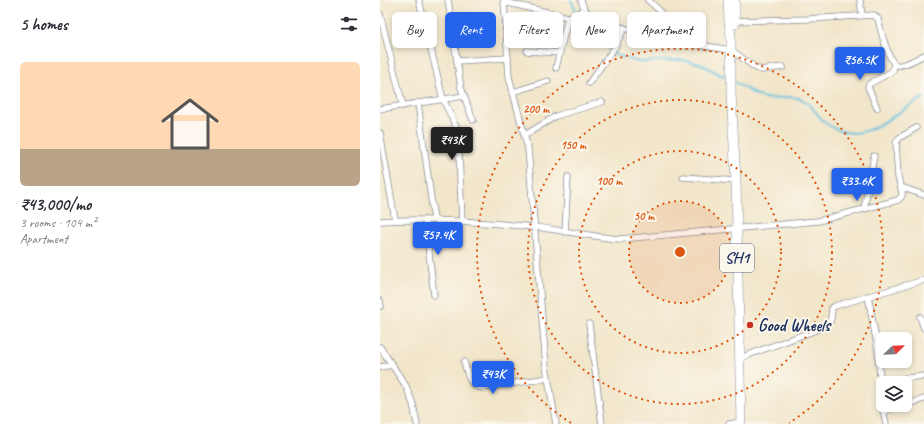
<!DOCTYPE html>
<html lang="en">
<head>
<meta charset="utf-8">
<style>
  body { margin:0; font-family:Caveat,sans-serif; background:#f7f7f7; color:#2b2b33; height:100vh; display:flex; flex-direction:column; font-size:15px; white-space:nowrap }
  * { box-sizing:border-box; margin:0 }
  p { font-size:13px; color:#7c7c81 }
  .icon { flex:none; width:22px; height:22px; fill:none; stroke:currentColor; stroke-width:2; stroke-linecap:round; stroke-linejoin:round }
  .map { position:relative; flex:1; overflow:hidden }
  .details { display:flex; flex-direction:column; background:#fff; width:380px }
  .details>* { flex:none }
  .guide { position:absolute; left:12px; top:12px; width:380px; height:36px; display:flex; gap:8px }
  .needle { width:26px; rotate:67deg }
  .controls { position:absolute; left:496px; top:332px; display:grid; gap:8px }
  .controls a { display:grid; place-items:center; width:36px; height:36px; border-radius:6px; background:#fff; box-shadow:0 2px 6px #0003; font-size:20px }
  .price { position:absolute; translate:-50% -34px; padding:0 9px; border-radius:4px; background:#2563eb; color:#fff; font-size:13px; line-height:26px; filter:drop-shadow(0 1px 2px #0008) }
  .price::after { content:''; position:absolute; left:50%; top:24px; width:12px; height:9px; margin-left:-6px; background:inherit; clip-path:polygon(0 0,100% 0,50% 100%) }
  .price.active { background:#222; color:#fff }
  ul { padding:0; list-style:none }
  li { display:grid; align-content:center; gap:8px; height:212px; padding:0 20px }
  li span { display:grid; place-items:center; height:124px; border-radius:6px; color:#555 }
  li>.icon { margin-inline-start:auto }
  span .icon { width:72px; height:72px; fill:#fffc; stroke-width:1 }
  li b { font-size:17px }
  h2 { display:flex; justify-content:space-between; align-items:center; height:48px; padding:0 20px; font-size:17px }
  .chip { padding:0 14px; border-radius:6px; background:#fff; box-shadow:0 2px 6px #0003; font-size:14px; line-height:36px }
  .chip.active { background:#2563eb; color:#fff }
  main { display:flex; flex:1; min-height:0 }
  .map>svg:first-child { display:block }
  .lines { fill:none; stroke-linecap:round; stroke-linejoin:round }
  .stream { stroke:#63c2e1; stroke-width:2 }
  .minor-casing { stroke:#868a94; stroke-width:7 }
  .primary-casing { stroke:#868a94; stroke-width:10 }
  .minor { stroke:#fff; stroke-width:5.5 }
  .primary { stroke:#fff; stroke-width:9 }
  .ring { fill:none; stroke:#de5710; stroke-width:2; stroke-dasharray:2 4 }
  .poi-dot { fill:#c8321e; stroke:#fbf7ec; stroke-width:1.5 }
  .labels { text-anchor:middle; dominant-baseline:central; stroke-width:4; stroke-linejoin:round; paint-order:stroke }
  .shield { fill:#fbf7ec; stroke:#5e6b89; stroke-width:1 }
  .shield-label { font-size:16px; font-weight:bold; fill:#1b2f5e }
  .poi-label { font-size:17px; font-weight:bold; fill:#1b2f5e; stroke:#fbf7ec; text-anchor:start }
  .centre { fill:#de5710; stroke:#fbf7ec; stroke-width:2 }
  .ring-label { font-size:12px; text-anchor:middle; font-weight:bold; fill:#de5710; stroke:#fbf7ec; stroke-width:4; stroke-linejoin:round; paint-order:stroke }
</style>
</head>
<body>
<main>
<section class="details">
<h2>5 homes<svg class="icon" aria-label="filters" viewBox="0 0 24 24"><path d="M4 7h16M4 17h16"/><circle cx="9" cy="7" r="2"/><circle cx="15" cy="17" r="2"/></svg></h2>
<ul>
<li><span style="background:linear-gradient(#ffd9b3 70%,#b9a48a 0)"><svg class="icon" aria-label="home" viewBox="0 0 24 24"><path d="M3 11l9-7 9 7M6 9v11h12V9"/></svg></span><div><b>₹43,000/mo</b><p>3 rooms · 104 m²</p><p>Apartment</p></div></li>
</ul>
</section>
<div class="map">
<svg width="544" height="424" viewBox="0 0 544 424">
  <rect width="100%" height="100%" fill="#fbf7ec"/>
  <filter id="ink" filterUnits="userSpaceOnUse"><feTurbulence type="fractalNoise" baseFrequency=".025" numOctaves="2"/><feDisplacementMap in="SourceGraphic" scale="8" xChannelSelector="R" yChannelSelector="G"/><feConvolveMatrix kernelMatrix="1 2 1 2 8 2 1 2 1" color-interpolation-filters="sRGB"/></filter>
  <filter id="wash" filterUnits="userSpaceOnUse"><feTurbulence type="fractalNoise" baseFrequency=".012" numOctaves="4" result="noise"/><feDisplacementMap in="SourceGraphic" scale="16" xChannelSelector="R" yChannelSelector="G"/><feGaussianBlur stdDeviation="0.9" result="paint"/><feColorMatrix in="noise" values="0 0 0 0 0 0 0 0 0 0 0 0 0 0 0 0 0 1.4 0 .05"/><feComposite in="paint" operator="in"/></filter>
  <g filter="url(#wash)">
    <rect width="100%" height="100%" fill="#f2e6ca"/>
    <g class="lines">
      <!-- stream -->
      <g class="stream">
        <polyline points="191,0 201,23 236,55 259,62 302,60 321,64 347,78"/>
        <path d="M355 82C362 86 377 97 385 98 396 101 410 94 421 99 434 104 438 120 450 126 487 148 513 111 544 98"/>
      </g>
    </g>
  </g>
  <g filter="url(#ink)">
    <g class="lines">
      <!-- minor casing -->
      <g class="minor-casing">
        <g id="minor">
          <polyline points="39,0 63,99 78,131 82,222"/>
          <polyline points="68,0 81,88 93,120"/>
          <polyline points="124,0 129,77 148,149 166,366 176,424"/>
          <polyline points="201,0 204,9 211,16 217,19 274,38 351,50 376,68 381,70 403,67"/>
          <polyline points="268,0 280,11"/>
          <polyline points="480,0 482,15"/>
          <polyline points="124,2 188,17 199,13 204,9"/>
          <polyline points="0,14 23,106"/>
          <path d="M353 21 429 19 494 15 498 19C500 28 509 64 517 65 523 67 538 58 544 55"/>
          <polyline points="147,51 180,53"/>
          <polyline points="77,61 128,58"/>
          <polyline points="176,68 188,17"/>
          <polyline points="209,83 235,47 244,28"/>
          <polyline points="133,92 168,81"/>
          <polyline points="38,103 54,220"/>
          <polyline points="497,108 488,87 489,84 511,72 513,70 514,64"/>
          <polyline points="0,109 84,96"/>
          <polyline points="0,133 15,220"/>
          <polyline points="145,135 176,116 222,102"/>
          <polyline points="303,177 356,181"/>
          <polyline points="521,187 544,195"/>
          <polyline points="484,209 494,156"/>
          <polyline points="45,220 54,295"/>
          <path d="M0 221C51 218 103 222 153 227 183 230 212 237 241 239L438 221 518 200 522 196V192L518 177 516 143 519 138 536 128"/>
          <polyline points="185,232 188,177"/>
          <polyline points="488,296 498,350 502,404 506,424"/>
          <polyline points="0,301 1,306"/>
          <polyline points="540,317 544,328"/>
          <polyline points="209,324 222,424"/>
          <polyline points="0,347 26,386 33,404 37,424"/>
          <path d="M360 358 444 327C453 322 451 316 452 308L455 306 544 280"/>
          <path d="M84 362C88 374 88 387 103 388L168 378"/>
          <polyline points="0,367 13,365"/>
          <polyline points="514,383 526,378 544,376"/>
          <polyline points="525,405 544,399"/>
          <polyline points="503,411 524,405"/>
          <polyline points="349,424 361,422"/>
        </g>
      </g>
      <!-- primary casing -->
      <g class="primary-casing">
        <g id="primary">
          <polyline points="348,0 349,21 351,37 351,93 356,181 361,424"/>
          <polyline points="355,24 355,0"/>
        </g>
      </g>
      <!-- minor -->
      <use href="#minor" class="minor"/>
      <!-- primary -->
      <use href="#primary" class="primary"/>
    </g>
  </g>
  <!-- distance rings -->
  <circle cx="300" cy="252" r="51" fill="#de5710" fill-opacity=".12"/>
  <g class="ring">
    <circle cx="300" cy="252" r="51"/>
    <circle cx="300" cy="252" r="101"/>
    <circle cx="300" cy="252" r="152"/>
    <path d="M191 423A203 203 0 1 1 409 423"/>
  </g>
  <!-- markers -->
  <circle class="poi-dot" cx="370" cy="325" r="4"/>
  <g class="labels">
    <!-- shield labels -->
    <rect class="shield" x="340" y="244" width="34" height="28" rx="3"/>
    <g class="shield-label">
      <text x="357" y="258">SH1</text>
    </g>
    <!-- poi labels -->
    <g class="poi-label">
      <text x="378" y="325">Good Wheels</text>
    </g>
  </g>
  <circle cx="300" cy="252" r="6" class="centre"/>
  <g class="ring-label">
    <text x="156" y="113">200 m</text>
    <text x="193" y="149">150 m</text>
    <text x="229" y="185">100 m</text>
    <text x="264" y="220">50 m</text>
  </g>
</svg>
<div class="controls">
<a><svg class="needle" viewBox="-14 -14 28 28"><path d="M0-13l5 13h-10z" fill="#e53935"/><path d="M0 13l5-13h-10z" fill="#7c7c81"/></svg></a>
<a><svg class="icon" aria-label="layers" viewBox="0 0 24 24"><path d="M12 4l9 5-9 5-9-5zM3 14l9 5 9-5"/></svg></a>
</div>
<b class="price" style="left:480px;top:81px">₹56.5K</b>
<b class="price active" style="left:72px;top:161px">₹43K</b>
<b class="price" style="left:477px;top:202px">₹33.6K</b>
<b class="price" style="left:58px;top:256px">₹57.4K</b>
<b class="price" style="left:113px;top:395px">₹43K</b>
<div class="guide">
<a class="chip">Buy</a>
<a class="chip active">Rent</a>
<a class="chip">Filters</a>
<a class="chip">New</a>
<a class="chip">Apartment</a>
</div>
</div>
</main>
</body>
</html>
